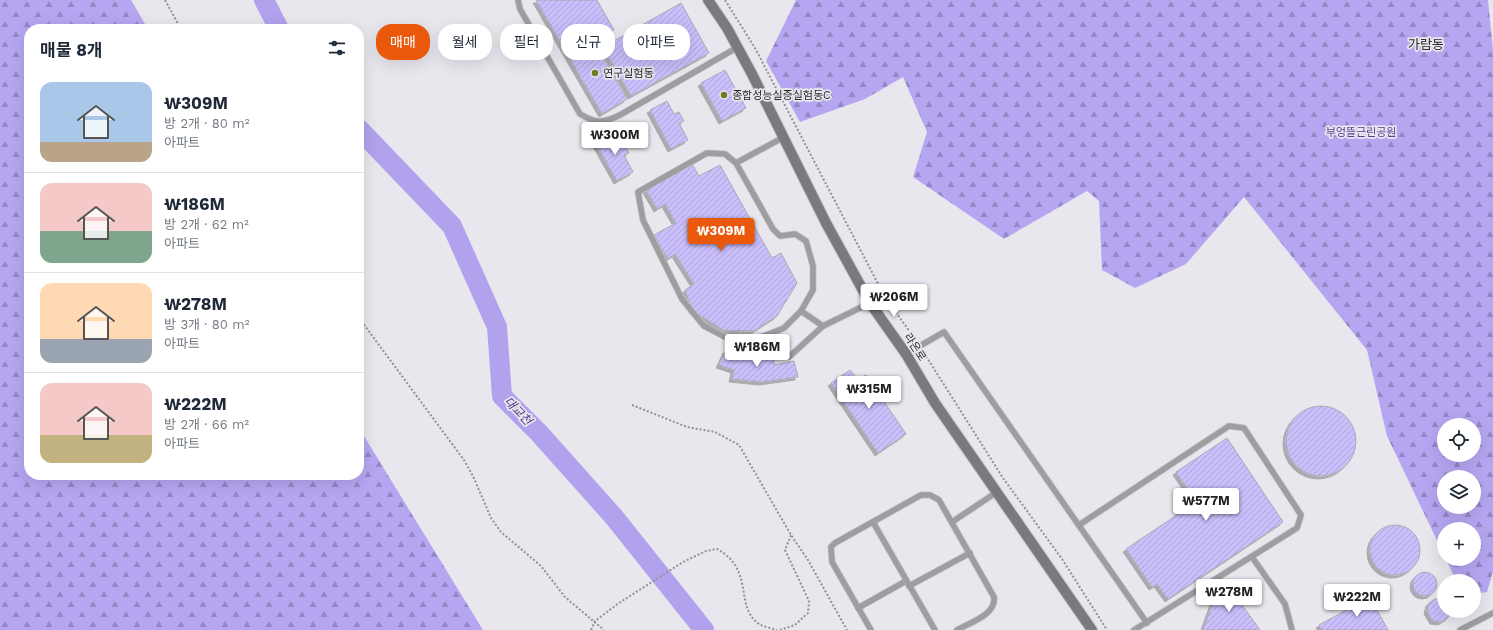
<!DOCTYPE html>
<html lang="ko">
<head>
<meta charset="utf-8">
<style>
  body { margin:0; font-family:"Work Sans","Noto Sans KR",sans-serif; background:#f6f6f7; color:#1f2937; height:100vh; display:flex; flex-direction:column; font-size:15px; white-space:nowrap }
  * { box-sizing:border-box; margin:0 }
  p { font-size:13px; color:#747a83 }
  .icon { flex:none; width:22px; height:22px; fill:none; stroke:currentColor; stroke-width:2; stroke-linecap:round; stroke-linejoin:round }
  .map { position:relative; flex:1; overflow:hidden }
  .panel { position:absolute; left:24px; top:24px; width:340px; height:456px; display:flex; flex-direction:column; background:#fff; border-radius:16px; box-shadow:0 4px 16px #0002 }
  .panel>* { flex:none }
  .hud { position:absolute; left:376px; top:24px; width:380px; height:36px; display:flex; gap:8px }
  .tools { position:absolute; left:1437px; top:418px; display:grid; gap:8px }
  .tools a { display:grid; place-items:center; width:44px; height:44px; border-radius:50%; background:#fff; box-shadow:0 4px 16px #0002; font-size:20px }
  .price { position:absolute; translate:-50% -34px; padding:0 9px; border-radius:4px; background:#fff; color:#222; font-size:13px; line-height:26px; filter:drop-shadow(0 1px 2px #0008) }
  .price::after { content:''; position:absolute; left:50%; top:24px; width:12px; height:9px; margin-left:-6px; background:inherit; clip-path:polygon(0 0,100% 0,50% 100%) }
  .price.current { background:#ea580c; color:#fff }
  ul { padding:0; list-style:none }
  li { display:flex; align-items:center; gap:12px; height:100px; padding:0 16px }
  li+li { border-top:1px solid #e0e1e3 }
  li span { display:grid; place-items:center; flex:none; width:112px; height:80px; border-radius:12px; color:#555 }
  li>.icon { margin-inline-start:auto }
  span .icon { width:48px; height:48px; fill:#fffc; stroke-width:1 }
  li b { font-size:17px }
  h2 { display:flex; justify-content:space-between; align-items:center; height:48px; padding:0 16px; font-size:17px }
  .chip { padding:0 14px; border-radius:16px; background:#fff; box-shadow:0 4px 16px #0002; font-size:14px; line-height:36px }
  .chip.current { background:#ea580c; color:#fff }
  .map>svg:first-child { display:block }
  .forest { fill:url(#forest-firs); fill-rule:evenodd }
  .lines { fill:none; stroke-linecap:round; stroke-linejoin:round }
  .river { stroke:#b2a2ed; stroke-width:20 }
  .building { fill:url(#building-hatch); stroke:#abaab1; filter:url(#shadow) }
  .lane-casing { stroke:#c6c5cb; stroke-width:7 }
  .secondary-casing { stroke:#c6c5cb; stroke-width:12 }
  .path { stroke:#919095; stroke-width:2; stroke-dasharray:2 2; stroke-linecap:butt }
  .lane { stroke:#9e9da0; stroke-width:5.5 }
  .secondary { stroke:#7a797e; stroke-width:10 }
  .poi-dot { fill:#747b24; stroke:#e8e7ee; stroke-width:1.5 }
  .labels { text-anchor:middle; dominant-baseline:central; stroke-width:3.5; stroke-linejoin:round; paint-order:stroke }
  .poi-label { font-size:11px; fill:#2a2a2c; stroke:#e8e7ee; text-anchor:start }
  .park-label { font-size:11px; fill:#5b4199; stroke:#e8e7ee }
  .street-label { font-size:11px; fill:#2a2a2c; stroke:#e8e7ee }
  .water-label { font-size:12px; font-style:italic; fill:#50358c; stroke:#e8e7ee }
  .quarter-label { font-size:13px; fill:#2a2a2c; stroke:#e8e7ee }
</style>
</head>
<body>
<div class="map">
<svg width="1493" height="630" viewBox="0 0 1493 630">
  <defs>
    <pattern id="forest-firs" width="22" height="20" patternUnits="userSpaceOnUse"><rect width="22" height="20" fill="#b6a6f2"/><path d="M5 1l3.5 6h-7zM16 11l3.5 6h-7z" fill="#9487c4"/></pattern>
    <pattern id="building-hatch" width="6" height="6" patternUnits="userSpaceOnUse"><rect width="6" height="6" fill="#cabefb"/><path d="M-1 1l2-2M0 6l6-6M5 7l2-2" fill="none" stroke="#aea3d7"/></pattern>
    <filter id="shadow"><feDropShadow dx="-3" dy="3" stdDeviation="0" flood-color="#0004"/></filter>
  </defs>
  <rect width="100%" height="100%" fill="#e8e7ee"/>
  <!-- forest -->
  <g class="forest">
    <polygon points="0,0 131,0 148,29 29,29 29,475 359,475 359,428 483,630 0,630"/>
    <path d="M796 0H1488L1493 50V572L1487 592 1474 594V581H1456L1446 559H1474V529H1444V555L1387 436 1367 350 1244 197 1186 264 1135 288 1102 270 1099 201 1087 191 1004 239 913 177 927 132 903 77 865 99 800 122 766 61ZM1444 425H1474V455H1444ZM1444 477H1474V507H1444Z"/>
  </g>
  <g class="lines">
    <!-- river -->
    <g class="river">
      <polyline points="264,0 279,29"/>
      <polyline points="359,129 452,226 497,327 502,396 539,433 614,517 704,630"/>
    </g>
  </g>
  <!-- building -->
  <g class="building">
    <polygon points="536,0 597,0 614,30 600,38 604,44 598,48 627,99 602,114"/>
    <polygon points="681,3 709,53 631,96 603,47"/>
    <polygon points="725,70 746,108 722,121 701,83"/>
    <polygon points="667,101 674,114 679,112 684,121 679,123 688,140 671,149 650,110"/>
    <polygon points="612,133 619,146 624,143 629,153 624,155 633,172 617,181 595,142"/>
    <polygon points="692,164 699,176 720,165 772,258 781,253 797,283 777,316 754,331 723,330 692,310 685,290 694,284 675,254 668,259 654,235 676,223 665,204 657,209 646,190"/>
    <polygon points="726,350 742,356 774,359 774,365 794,361 798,377 762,382 732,379 734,370 719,365"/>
    <polygon points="850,370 858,380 866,375 906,434 878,453 831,383"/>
    <circle cx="1321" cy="441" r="35"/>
    <polygon points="1227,438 1283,522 1168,599 1157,584 1152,587 1126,549 1196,502 1176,472"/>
    <circle cx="1395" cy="550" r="25"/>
    <circle cx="1425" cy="584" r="12"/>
    <polygon points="1223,584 1228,585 1260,630 1203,630 1217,591"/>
    <polygon points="1369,595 1388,630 1322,630 1319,625 1352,607 1351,604"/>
    <polygon points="1435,599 1444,599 1444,611 1450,611 1448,618 1441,622 1433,621 1427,611 1429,603"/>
  </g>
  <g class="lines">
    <!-- lane casing -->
    <g class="lane-casing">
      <g id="lane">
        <path d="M518 0 520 9 580 114C597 124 603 123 620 115L738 47"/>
        <polyline points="736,163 773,229 780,236 795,234 806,241 813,266 813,290 801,311 784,328 756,339 727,338 704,326 682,299 643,220 638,192 707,153 725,154 736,163 784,137"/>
        <polyline points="801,311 823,326"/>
        <polyline points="906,354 944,332 1147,623"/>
        <polyline points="789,357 823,326 870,303"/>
        <polyline points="873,522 935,630"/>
        <polyline points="952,522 997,492"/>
        <polyline points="1079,525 1229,426 1244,428 1301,515 1297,528 1134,630"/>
        <polyline points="1252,557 1285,604 1292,630"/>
        <polyline points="909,586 970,553"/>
        <polyline points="858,608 906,581"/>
        <path d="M871 630 832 562 831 547 835 543 921 495H930L939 500 994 597C996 615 971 622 957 630"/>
        <polyline points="1460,630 1493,613"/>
      </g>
    </g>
    <!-- secondary casing -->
    <g class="secondary-casing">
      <polyline id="secondary" points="708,0 727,28 752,74 826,223 870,303 906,354 935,403 1092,630"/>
    </g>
    <!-- path -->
    <g class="path">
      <polyline points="165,0 181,29"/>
      <polyline points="725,0 755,48 885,297 915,339"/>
      <polyline points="359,318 464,460 473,476 491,518 501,532 541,566 565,597 604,630"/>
      <polyline points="924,353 1003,478 1062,559 1107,630"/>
      <polyline points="632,405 687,427 715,432 739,445 791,535 808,560 847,630"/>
      <path d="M591 630 595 621 619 603 683 562 706 551 717 549C755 569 734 607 759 624 764 627 771 628 777 630"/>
      <polyline points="780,630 795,625 808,613 809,601 785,550 791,535"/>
    </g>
    <!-- lane -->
    <use href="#lane" class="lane"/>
    <!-- secondary -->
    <use href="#secondary" class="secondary"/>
  </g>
  <!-- markers -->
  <g class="poi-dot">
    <circle cx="595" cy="73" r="4"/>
    <circle cx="724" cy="95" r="4"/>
  </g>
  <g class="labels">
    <!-- poi labels -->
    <g class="poi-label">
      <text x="603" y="73">연구실험동</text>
      <text x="732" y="95">종합성능실증실험동C</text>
    </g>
    <!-- park labels -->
    <g class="park-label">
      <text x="1361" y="132">부엉뜰근린공원</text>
    </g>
    <!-- street labels -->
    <g class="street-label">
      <text transform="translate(915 347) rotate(57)">라온로</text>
    </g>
    <!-- water labels -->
    <g class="water-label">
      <text transform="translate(518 411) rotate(46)">대교천</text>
    </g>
    <!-- quarter labels -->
    <g class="quarter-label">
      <text x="1426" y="44">가람동</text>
    </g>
  </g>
</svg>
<div class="tools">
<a><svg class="icon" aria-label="locate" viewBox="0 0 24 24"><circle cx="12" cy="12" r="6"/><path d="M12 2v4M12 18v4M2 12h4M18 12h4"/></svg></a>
<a><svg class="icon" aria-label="layers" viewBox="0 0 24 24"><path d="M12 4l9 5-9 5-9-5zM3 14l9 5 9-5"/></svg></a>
<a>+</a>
<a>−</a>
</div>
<b class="price" style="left:615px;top:156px">₩300M</b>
<b class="price current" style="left:721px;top:252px">₩309M</b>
<b class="price" style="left:894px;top:318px">₩206M</b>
<b class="price" style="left:757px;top:368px">₩186M</b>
<b class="price" style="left:869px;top:410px">₩315M</b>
<b class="price" style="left:1206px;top:522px">₩577M</b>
<b class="price" style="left:1229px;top:613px">₩278M</b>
<b class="price" style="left:1357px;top:618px">₩222M</b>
<div class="hud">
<a class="chip current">매매</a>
<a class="chip">월세</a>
<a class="chip">필터</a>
<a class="chip">신규</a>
<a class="chip">아파트</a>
</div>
<section class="panel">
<h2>매물 8개<svg class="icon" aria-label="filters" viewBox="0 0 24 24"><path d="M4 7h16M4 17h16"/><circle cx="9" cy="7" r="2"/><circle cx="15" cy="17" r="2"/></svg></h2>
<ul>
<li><span style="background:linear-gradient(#a9c7e8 75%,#b9a48a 0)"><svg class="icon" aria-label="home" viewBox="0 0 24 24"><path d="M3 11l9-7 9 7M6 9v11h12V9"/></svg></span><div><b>₩309M</b><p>방 2개 · 80 m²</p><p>아파트</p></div></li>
<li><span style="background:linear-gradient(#f6c9c9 60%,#7fa58c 0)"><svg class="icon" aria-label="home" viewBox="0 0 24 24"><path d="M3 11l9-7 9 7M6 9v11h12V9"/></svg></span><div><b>₩186M</b><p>방 2개 · 62 m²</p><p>아파트</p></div></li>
<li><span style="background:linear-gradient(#ffd9b3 70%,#9aa5b1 0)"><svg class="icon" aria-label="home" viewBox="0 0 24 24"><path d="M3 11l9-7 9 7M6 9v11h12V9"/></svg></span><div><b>₩278M</b><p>방 3개 · 80 m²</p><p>아파트</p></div></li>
<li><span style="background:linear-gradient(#f6c9c9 65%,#c2b280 0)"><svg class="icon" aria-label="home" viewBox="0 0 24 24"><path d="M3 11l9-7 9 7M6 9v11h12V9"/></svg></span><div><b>₩222M</b><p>방 2개 · 66 m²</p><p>아파트</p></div></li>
</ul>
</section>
</div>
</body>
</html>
